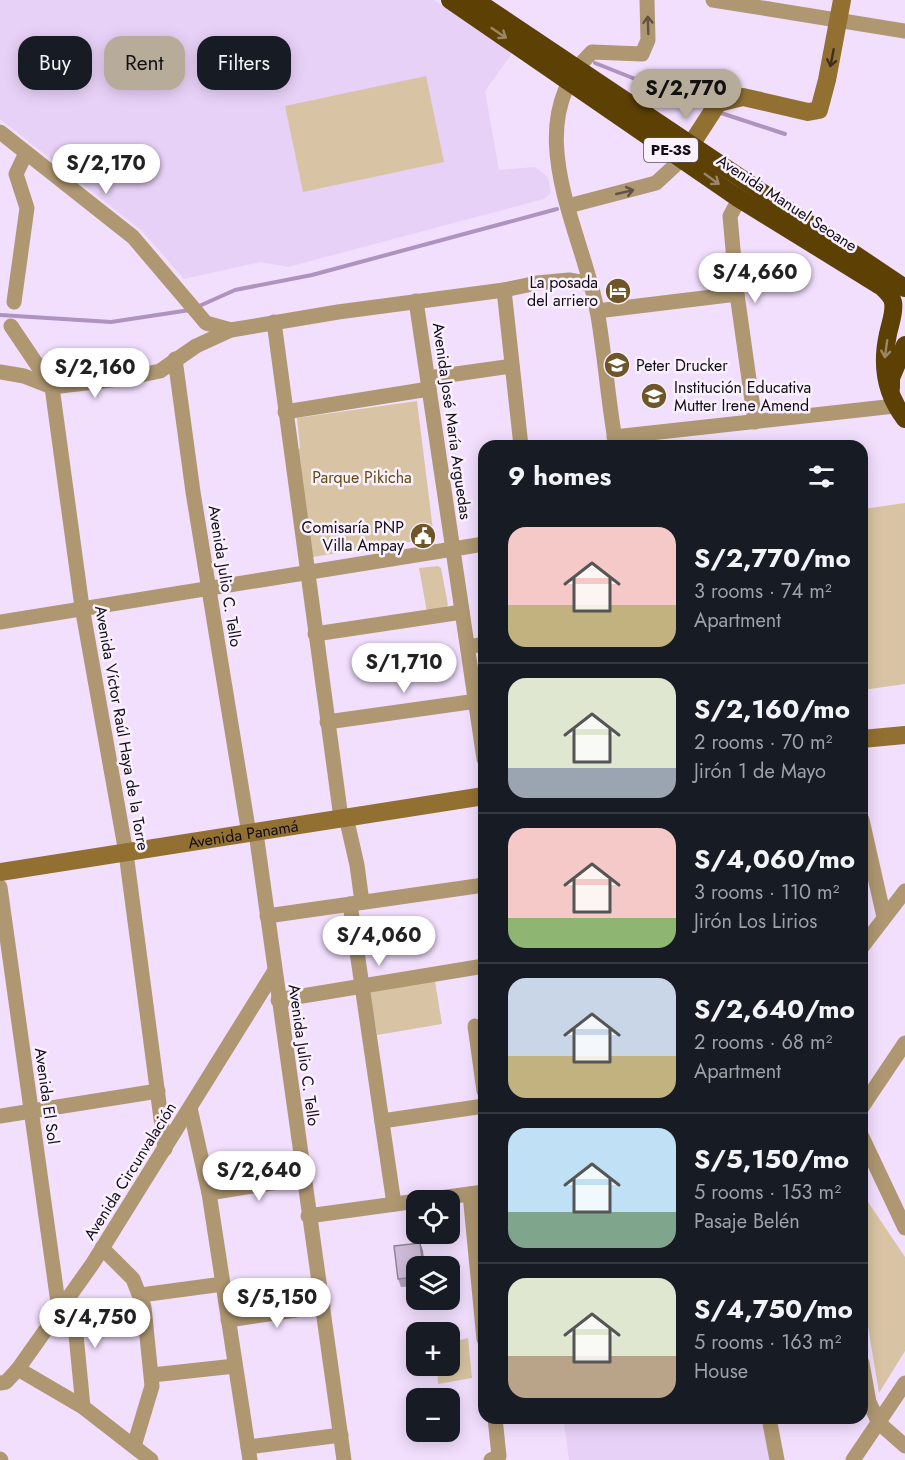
<!DOCTYPE html>
<html lang="en">
<head>
<meta charset="utf-8">
<style>
  body { margin:0; font-family:Jost,sans-serif; background:#242831; color:#f1f3f6; height:100vh; display:flex; flex-direction:column; font-size:22px; white-space:nowrap }
  * { box-sizing:border-box; margin:0 }
  p { font-size:20px; color:#9ea1a6 }
  .icon { flex:none; width:33px; height:33px; fill:none; stroke:currentColor; stroke-width:2; stroke-linecap:round; stroke-linejoin:round }
  .map { position:relative; flex:1; overflow:hidden }
  .panel { position:absolute; left:478px; top:440px; width:390px; height:984px; display:flex; flex-direction:column; background:#171b24; border-radius:18px; box-shadow:0 3px 15px #0003 }
  .panel>* { flex:none }
  .hud { position:absolute; left:18px; top:36px; width:370px; height:54px; display:flex; gap:12px }
  .controls { position:absolute; left:406px; top:1190px; display:grid; gap:12px }
  .controls a { display:grid; place-items:center; width:54px; height:54px; border-radius:12px; background:#171b24; box-shadow:0 3px 15px #0003; font-size:30px }
  .price { position:absolute; translate:-50% -51px; padding:0 14px; border-radius:21px; background:#fff; color:#222; font-size:20px; line-height:39px; filter:drop-shadow(0 2px 3px #0008) }
  .price::after { content:''; position:absolute; left:50%; top:36px; width:18px; height:14px; margin-left:-9px; background:inherit; clip-path:polygon(0 0,100% 0,50% 100%) }
  .price.current { background:#b6ac99; color:#111 }
  ul { padding:0; list-style:none }
  li { display:flex; align-items:center; gap:18px; height:150px; padding:0 30px }
  li+li { border-top:2px solid #363941 }
  li span { display:grid; place-items:center; flex:none; width:168px; height:120px; border-radius:18px; color:#555 }
  li>.icon { margin-inline-start:auto }
  span .icon { width:72px; height:72px; fill:#fffc; stroke-width:1 }
  li b { font-size:26px }
  h2 { display:flex; justify-content:space-between; align-items:center; height:72px; padding:0 30px; font-size:26px }
  .chip { padding:0 21px; border-radius:18px; background:#171b24; box-shadow:0 3px 15px #0003; font-size:21px; line-height:54px }
  .chip.current { background:#b6ac99; color:#111 }
  .map>svg:first-child { display:block }
  .built { fill:#e8d1f7 }
  .green { fill:#d8c4a4 }
  .lines { fill:none; stroke-linecap:round; stroke-linejoin:round }
  .stream { stroke:#ae92bf; stroke-width:4 }
  .street { stroke:#ae9771; stroke-width:15 }
  .secondary { stroke:#927032; stroke-width:18 }
  .highway { stroke:#5c4004; stroke-width:18 }
  .wall { fill:#b2a2bb }
  .shaded-wall { fill:#918499 }
  .building { fill:#cfbcda; stroke:#918499; stroke-width:1.5 }
  .oneway { stroke:#605244 }
  .oneway2 { stroke:#9b8768 }
  .oneway3 { stroke:#3f2f20 }
  .labels { text-anchor:middle; dominant-baseline:central; stroke-width:5; stroke-linejoin:round; paint-order:stroke }
  .shield { fill:#f9f1fe; stroke:#57515c; stroke-width:1.5 }
  .shield-label { font-size:15px; font-weight:bold; fill:#120c16 }
  .street-label { font-size:16px; fill:#120c16; stroke:#f9f1fe }
  .poi-label { font-size:16px; fill:#120c16; stroke:#f9f1fe; text-anchor:end }
  .park-label { font-size:16px; fill:#66490d; stroke:#f9f1fe }
</style>
</head>
<body>
<div class="map">
<svg width="905" height="1460" viewBox="0 0 905 1460">
  <rect width="100%" height="100%" fill="#f2dffe"/>
  <!-- built -->
  <g class="built">
    <polygon points="0,0 434,0 513,52 485,91 499,170 535,167 548,177 551,193 544,199 288,267 261,262 184,279 142,231 0,119"/>
    <polygon points="714,1418 765,1418 772,1460 569,1460 564,1424 668,1424"/>
  </g>
  <!-- green -->
  <g class="green">
    <polygon points="426,76 444,162 303,192 285,106"/>
    <polygon points="417,401 434,538 306,558 294,453 300,448 297,418"/>
    <polygon points="905,503 905,684 863,690 863,509"/>
    <polygon points="438,566 441,568 448,605 445,609 427,612 419,568"/>
    <polygon points="435,981 442,1024 377,1035 369,988"/>
    <polygon points="864,1196 905,1257 905,1351 879,1393 863,1296"/>
    <polygon points="468,1338 472,1378 438,1384 437,1365 450,1365 450,1343"/>
  </g>
  <g class="lines">
    <!-- stream -->
    <g class="stream">
      <polyline points="595,63 708,108"/>
      <polyline points="718,112 785,134"/>
      <polyline points="197,307 235,290 312,275 557,209"/>
      <polyline points="0,315 111,322 190,310"/>
    </g>
    <!-- street -->
    <g class="street">
      <polyline points="713,0 905,31"/>
      <polyline points="0,132 133,237 206,323 231,330"/>
      <polyline points="744,190 730,216 737,294 755,422"/>
      <polyline points="568,206 656,183 683,158"/>
      <polyline points="504,290 521,446"/>
      <polyline points="416,301 484,759"/>
      <polyline points="14,302 27,208 16,174 26,153"/>
      <polyline points="597,311 737,294"/>
      <polyline points="274,322 341,818"/>
      <polyline points="11,326 52,387 82,607 126,853 165,1149"/>
      <polyline points="175,359 193,492 249,834"/>
      <polyline points="0,372 24,376 52,387 127,378 160,371 196,346 231,330 338,312 504,290 537,283 569,280 591,284"/>
      <polyline points="428,378 512,366"/>
      <polyline points="285,412 429,389"/>
      <polyline points="614,437 895,406"/>
      <path d="M616 446C608 401 605 355 597 310 581 227 517 124 592 52L642 54 648 40 647 0"/>
      <polyline points="0,622 484,544"/>
      <polyline points="315,634 462,612"/>
      <polyline points="468,647 484,644"/>
      <polyline points="327,722 484,700"/>
      <polyline points="346,817 357,865 362,902"/>
      <polyline points="862,820 884,917"/>
      <polyline points="256,833 344,1460"/>
      <polyline points="0,887 59,1310"/>
      <polyline points="350,904 394,1204"/>
      <polyline points="267,916 484,885"/>
      <polyline points="862,947 905,891"/>
      <polyline points="278,1000 484,966"/>
      <polyline points="475,1026 484,1091"/>
      <polyline points="862,1107 905,1043"/>
      <polyline points="190,1108 209,1193 250,1460"/>
      <polyline points="0,1116 158,1091"/>
      <polyline points="382,1121 484,1106"/>
      <polyline points="862,1137 905,1228"/>
      <polyline points="209,1193 303,1178"/>
      <polyline points="470,1194 484,1339"/>
      <polyline points="425,1200 484,1192"/>
      <polyline points="308,1216 417,1201"/>
      <polyline points="102,1248 133,1279 144,1307 152,1386 134,1446"/>
      <polyline points="141,1295 223,1284"/>
      <polyline points="69,1297 74,1314 83,1407"/>
      <polyline points="228,1320 323,1306"/>
      <polyline points="862,1363 869,1402 879,1423 905,1446"/>
      <polyline points="18,1369 83,1407 151,1460"/>
      <polyline points="152,1375 235,1366"/>
      <polyline points="0,1383 6,1382 18,1369 93,1263 274,972"/>
      <polyline points="769,1418 777,1460"/>
      <polyline points="248,1447 341,1435"/>
      <polyline points="0,1459 1,1460"/>
      <polyline points="491,1460 499,1456 495,1418"/>
      <polyline points="853,1460 905,1383"/>
    </g>
    <!-- secondary -->
    <g class="secondary">
      <polyline points="683,157 718,103 743,97 808,112 819,110 827,80 842,0"/>
      <polyline points="862,739 905,735"/>
      <path id="s1" d="M0 872 484 796"/>
    </g>
    <!-- highway -->
    <g class="highway">
      <path d="M450 0 738 198 882 287C886 291 892 296 893 302 895 312 890 324 888 334 881 365 885 393 905 419"/>
      <polyline points="475,0 905,288"/>
      <polyline points="891,388 891,378 905,345"/>
    </g>
  </g>
  <!-- wall -->
  <polygon class="wall" points="420,1243 423,1251 417,1266 417,1286 401,1287 398,1279"/>
  <!-- shaded-wall -->
  <polygon class="shaded-wall" points="420,1243 423,1251 425,1266 423,1266"/>
  <!-- building -->
  <polygon class="building" points="420,1243 423,1266 417,1266 417,1277 398,1279 394,1246"/>
  <!-- one-way arrows -->
  <defs><path id="oneway-shaft" d="M-6 0H5M1.5-3L5.5 0L1.5 3" fill="none" stroke-width="1.6" stroke-linecap="round" stroke-linejoin="round" transform="scale(1.5)"/></defs>
  <g class="oneway">
    <use href="#oneway-shaft" transform="translate(648 25) rotate(-92)"/>
    <use href="#oneway-shaft" transform="translate(625 192) rotate(-13)"/>
  </g>
  <g class="oneway2">
    <use href="#oneway-shaft" transform="translate(499 33) rotate(34)"/>
    <use href="#oneway-shaft" transform="translate(712 179) rotate(36)"/>
    <use href="#oneway-shaft" transform="translate(886 349) rotate(98)"/>
  </g>
  <use class="oneway3" href="#oneway-shaft" transform="translate(832 58) rotate(101)"/>
  <!-- icons -->
  <defs>
    <g id="hotel-disc" transform="scale(1.35)"><circle r="9.5" fill="#6f5527" stroke="#f9f1fe"/><path d="M-6-4.5h1.5V1H6V5H4.5V3h-9V5H-6ZM-4 0a1.8 1.8 0 1 1 3.6 0ZM.5 0V-2.5h3Q6-2.5 6 0Z" fill="#fff"/></g>
    <g id="school-disc" transform="scale(1.35)"><circle r="9.5" fill="#6f5527" stroke="#f9f1fe"/><path d="M0-5L7-2L0 1L-7-2ZM-4 1L0 2.5L4 1V4Q0 6-4 4Z" fill="#fff"/></g>
    <g id="civic-disc" transform="scale(1.35)"><circle r="9.5" fill="#6f5527" stroke="#f9f1fe"/><path d="M-.6-6.5H3V-4.5H.6V-3L4-1V1h2V6H-6V1h2V-1L-.6-3ZM-1.2 2.5V6h2.4V2.5Z" fill="#fff"/></g>
  </defs>
  <g fill-rule="evenodd">
    <use href="#hotel-disc" x="618" y="291"/>
    <use href="#school-disc" x="617" y="365"/>
    <use href="#school-disc" x="654" y="396"/>
    <use href="#civic-disc" x="423" y="536"/>
  </g>
  <g class="labels">
    <!-- shield labels -->
    <rect class="shield" x="644" y="138" width="54" height="24" rx="4.5"/>
    <g class="shield-label">
      <text x="671" y="150">PE-3S</text>
    </g>
    <!-- street labels -->
    <g class="street-label">
      <text transform="translate(787 203) rotate(33)">Avenida Manuel Seoane</text>
      <text transform="translate(452 421) rotate(82)">Avenida José María Arguedas</text>
      <text transform="translate(225 576) rotate(81)">Avenida Julio C. Tello</text>
      <text transform="translate(122 728) rotate(80)">Avenida Víctor Raúl Haya de la Torre</text>
      <text stroke="none"><textPath href="#s1" startOffset="246">Avenida Panamá</textPath></text>
      <text transform="translate(304 1055) rotate(82)">Avenida Julio C. Tello</text>
      <text transform="translate(47 1096) rotate(82)">Avenida El Sol</text>
      <text transform="translate(130 1171) rotate(-58)">Avenida Circunvalación</text>
    </g>
    <!-- poi labels -->
    <g class="poi-label">
      <text x="598" y="282">La posada<tspan x="598" dy="18">del arriero</tspan></text>
      <text x="636" y="365" text-anchor="start">Peter Drucker</text>
      <text x="674" y="387" text-anchor="start">Institución Educativa<tspan x="674" dy="18">Mutter Irene Amend</tspan></text>
      <text x="404" y="527">Comisaría PNP<tspan x="404" dy="18">Villa Ampay</tspan></text>
    </g>
    <!-- park labels -->
    <g class="park-label">
      <text x="362" y="477">Parque Pikicha</text>
    </g>
  </g>
</svg>
<div class="controls">
<a><svg class="icon" aria-label="locate" viewBox="0 0 24 24"><circle cx="12" cy="12" r="6"/><path d="M12 2v4M12 18v4M2 12h4M18 12h4"/></svg></a>
<a><svg class="icon" aria-label="layers" viewBox="0 0 24 24"><path d="M12 4l9 5-9 5-9-5zM3 14l9 5 9-5"/></svg></a>
<a>+</a>
<a>−</a>
</div>
<b class="price current" style="left:686px;top:120px">S/2,770</b>
<b class="price" style="left:106px;top:195px">S/2,170</b>
<b class="price" style="left:755px;top:304px">S/4,660</b>
<b class="price" style="left:95px;top:399px">S/2,160</b>
<b class="price" style="left:404px;top:694px">S/1,710</b>
<b class="price" style="left:379px;top:967px">S/4,060</b>
<b class="price" style="left:259px;top:1202px">S/2,640</b>
<b class="price" style="left:277px;top:1329px">S/5,150</b>
<b class="price" style="left:95px;top:1349px">S/4,750</b>
<div class="hud">
<a class="chip">Buy</a>
<a class="chip current">Rent</a>
<a class="chip">Filters</a>
</div>
<section class="panel">
<h2>9 homes<svg class="icon" aria-label="filters" viewBox="0 0 24 24"><path d="M4 7h16M4 17h16"/><circle cx="9" cy="7" r="2"/><circle cx="15" cy="17" r="2"/></svg></h2>
<ul>
<li><span style="background:linear-gradient(#f6c9c9 65%,#c2b280 0)"><svg class="icon" aria-label="home" viewBox="0 0 24 24"><path d="M3 11l9-7 9 7M6 9v11h12V9"/></svg></span><div><b>S/2,770/mo</b><p>3 rooms · 74 m²</p><p>Apartment</p></div></li>
<li><span style="background:linear-gradient(#dfe7d0 75%,#9aa5b1 0)"><svg class="icon" aria-label="home" viewBox="0 0 24 24"><path d="M3 11l9-7 9 7M6 9v11h12V9"/></svg></span><div><b>S/2,160/mo</b><p>2 rooms · 70 m²</p><p>Jirón 1 de Mayo</p></div></li>
<li><span style="background:linear-gradient(#f6c9c9 75%,#8fb573 0)"><svg class="icon" aria-label="home" viewBox="0 0 24 24"><path d="M3 11l9-7 9 7M6 9v11h12V9"/></svg></span><div><b>S/4,060/mo</b><p>3 rooms · 110 m²</p><p>Jirón Los Lirios</p></div></li>
<li><span style="background:linear-gradient(#c9d6e8 65%,#c2b280 0)"><svg class="icon" aria-label="home" viewBox="0 0 24 24"><path d="M3 11l9-7 9 7M6 9v11h12V9"/></svg></span><div><b>S/2,640/mo</b><p>2 rooms · 68 m²</p><p>Apartment</p></div></li>
<li><span style="background:linear-gradient(#bfe0f5 70%,#7fa58c 0)"><svg class="icon" aria-label="home" viewBox="0 0 24 24"><path d="M3 11l9-7 9 7M6 9v11h12V9"/></svg></span><div><b>S/5,150/mo</b><p>5 rooms · 153 m²</p><p>Pasaje Belén</p></div></li>
<li><span style="background:linear-gradient(#dfe7d0 65%,#b9a48a 0)"><svg class="icon" aria-label="home" viewBox="0 0 24 24"><path d="M3 11l9-7 9 7M6 9v11h12V9"/></svg></span><div><b>S/4,750/mo</b><p>5 rooms · 163 m²</p><p>House</p></div></li>
</ul>
</section>
</div>
</body>
</html>
